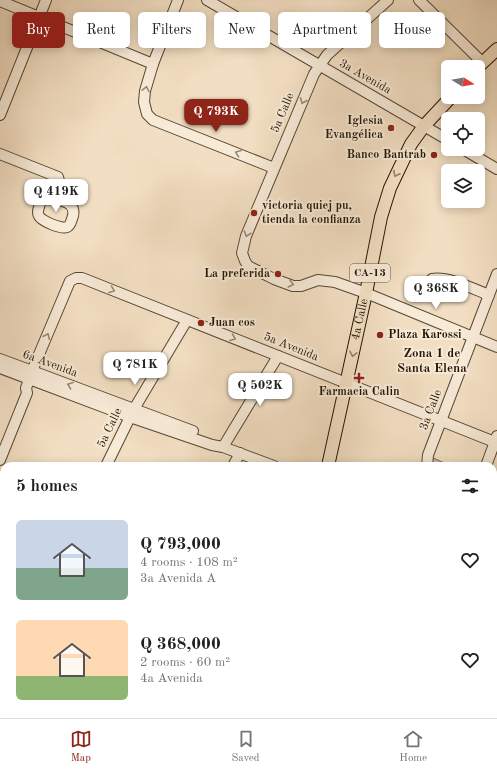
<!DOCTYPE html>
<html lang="en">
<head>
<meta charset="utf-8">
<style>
  body { margin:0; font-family:"Old Standard TT",serif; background:#f2f2f2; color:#202124; height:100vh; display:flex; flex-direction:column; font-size:15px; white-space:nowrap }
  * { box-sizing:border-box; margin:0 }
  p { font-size:13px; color:#757577 }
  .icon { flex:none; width:22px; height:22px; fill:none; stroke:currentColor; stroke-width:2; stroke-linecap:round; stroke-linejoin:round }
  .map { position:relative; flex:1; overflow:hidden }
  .drawer { position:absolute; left:0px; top:462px; width:497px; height:256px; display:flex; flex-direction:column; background:#fff; border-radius:12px 12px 0 0; box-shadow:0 2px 10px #0003 }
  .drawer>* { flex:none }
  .banner { position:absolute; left:12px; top:12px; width:473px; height:36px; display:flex; gap:8px }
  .needle { width:26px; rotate:101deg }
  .fabs { position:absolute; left:441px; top:60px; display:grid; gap:8px }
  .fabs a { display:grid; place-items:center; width:44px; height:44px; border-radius:6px; background:#fff; box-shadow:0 2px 10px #0003; font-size:20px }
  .price { position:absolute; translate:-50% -34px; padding:0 9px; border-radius:8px; background:#fff; color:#222; font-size:13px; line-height:26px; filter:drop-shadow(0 1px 2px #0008) }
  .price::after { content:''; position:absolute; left:50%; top:24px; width:12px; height:9px; margin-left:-6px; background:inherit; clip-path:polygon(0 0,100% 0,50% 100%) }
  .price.active { background:#8f2418; color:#fff }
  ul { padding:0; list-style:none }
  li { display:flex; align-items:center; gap:12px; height:100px; padding:0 16px }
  li span { display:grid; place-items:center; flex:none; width:112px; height:80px; border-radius:6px; color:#555 }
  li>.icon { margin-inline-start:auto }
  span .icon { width:48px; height:48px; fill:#fffc; stroke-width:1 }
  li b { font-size:17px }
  h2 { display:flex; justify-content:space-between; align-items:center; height:48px; padding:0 16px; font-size:17px }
  .tag { padding:0 14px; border-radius:6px; background:#fff; box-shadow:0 2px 10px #0003; font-size:14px; line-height:36px }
  .tag.active { background:#8f2418; color:#fff }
  .menu { display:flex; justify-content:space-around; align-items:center; height:56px; border-top:1px solid #e0e0e0; background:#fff; font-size:11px; color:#757577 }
  .menu a { display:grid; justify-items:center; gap:2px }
  .menu .active { color:#8f2418 }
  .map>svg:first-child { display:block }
  .green { fill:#cfbca2; stroke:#796853 }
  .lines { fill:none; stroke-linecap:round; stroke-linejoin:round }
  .minor-casing { stroke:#574634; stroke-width:12 }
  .major-casing { stroke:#231404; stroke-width:14 }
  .minor { stroke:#f7ead7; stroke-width:10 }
  .major { stroke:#f2dec2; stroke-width:12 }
  .oneway { stroke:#988a78 }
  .oneway2 { stroke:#95836c }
  .poi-dot { fill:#8f2418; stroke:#f7ead7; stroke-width:1.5 }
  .labels { text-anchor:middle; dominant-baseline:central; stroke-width:4; stroke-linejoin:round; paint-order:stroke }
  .shield { fill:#f7ead7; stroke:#635443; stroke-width:1 }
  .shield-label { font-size:11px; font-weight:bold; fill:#231404 }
  .street-label { font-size:12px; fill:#231404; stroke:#f7ead7 }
  .poi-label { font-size:12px; font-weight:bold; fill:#231404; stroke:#f7ead7; text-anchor:end }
  .neighbourhood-label { font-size:13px; font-weight:bold; fill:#231404; stroke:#f7ead7 }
</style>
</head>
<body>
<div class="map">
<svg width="497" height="718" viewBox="0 0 497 718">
  <rect width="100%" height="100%" fill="#f2dec2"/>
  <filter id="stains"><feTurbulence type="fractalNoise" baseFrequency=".005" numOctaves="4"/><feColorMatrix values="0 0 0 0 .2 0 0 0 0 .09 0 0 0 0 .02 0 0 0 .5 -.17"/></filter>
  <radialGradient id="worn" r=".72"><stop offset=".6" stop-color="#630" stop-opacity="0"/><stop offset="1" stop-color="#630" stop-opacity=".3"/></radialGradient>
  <!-- green -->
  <polygon class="green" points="431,457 451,466 432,466"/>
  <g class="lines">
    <!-- minor casing -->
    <g class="minor-casing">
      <g id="minor">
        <polyline points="178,0 153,64 145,91 144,102 147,114 153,120 274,168"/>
        <polyline points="207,0 448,140"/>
        <polyline points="388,0 327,55 314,74 246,236 242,253 245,261 248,266 274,279 293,286 301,286 318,280 335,282 366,293 497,347"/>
        <polyline points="419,0 482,62"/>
        <polyline points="0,1 153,64"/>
        <polyline points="0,115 46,0"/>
        <polyline points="463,149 497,169"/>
        <path d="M0 154 58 177C61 184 57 192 60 200"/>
        <path d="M46 199C60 199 79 202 72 219 71 222 70 226 67 227 63 230 41 221 39 216 37 213 38 210 39 207 40 202 42 200 46 199Z"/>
        <path d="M432 279C449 276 473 289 489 295"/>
        <polyline points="0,359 193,431"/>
        <polyline points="0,368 130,417 212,445 223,447 274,466"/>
        <polyline points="223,447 278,356"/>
        <polyline points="0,460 27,393 26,388 32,371 70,281 76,278 82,278 497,443"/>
        <polyline points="106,466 134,409 187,320"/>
        <polyline points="233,466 240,453"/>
        <polyline points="427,466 428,455 497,274"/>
        <polyline points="486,466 497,436"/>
        <polyline points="493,548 497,549"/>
        <polyline points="0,550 4,551"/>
        <polyline points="493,626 497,629"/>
        <polyline points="0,689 4,690"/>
        <polyline points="95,714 110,718"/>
        <polyline points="170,718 170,714"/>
        <polyline points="325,718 326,714"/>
        <polyline points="394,718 395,714"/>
      </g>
    </g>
    <!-- major casing -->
    <g class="major-casing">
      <g id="major">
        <polyline points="478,67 497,49"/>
        <path id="s1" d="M328 466 366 293 381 217 390 188 411 144 424 126 451 97"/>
        <polyline points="493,703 497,695"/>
        <polyline points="267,718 268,714"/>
        <polyline points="485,718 487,714"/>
      </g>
    </g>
    <!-- minor -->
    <use href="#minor" class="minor"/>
    <!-- major -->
    <use href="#major" class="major"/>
  </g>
  <!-- one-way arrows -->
  <defs><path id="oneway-chevron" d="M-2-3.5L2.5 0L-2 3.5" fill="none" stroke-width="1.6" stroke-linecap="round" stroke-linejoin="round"/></defs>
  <g class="oneway">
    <use href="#oneway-chevron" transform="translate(146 89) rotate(-77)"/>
    <use href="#oneway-chevron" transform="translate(303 101) rotate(113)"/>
    <use href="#oneway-chevron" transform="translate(238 153) rotate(-159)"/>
    <use href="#oneway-chevron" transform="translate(247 234) rotate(109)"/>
    <use href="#oneway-chevron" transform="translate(291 284) rotate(14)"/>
    <use href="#oneway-chevron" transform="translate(112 290) rotate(21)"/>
    <use href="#oneway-chevron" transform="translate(47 336) rotate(-67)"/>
    <use href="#oneway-chevron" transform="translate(233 338) rotate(22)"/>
    <use href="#oneway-chevron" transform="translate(70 385) rotate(-160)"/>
  </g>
  <g class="oneway2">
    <use href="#oneway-chevron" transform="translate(396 174) rotate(117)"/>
    <use href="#oneway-chevron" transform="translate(353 354) rotate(102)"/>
  </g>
  <!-- markers -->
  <g class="poi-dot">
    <circle cx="391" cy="128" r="4"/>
    <circle cx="434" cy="155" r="4"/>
    <circle cx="254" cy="213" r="4"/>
    <circle cx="278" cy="274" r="4"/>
    <circle cx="201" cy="323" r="4"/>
    <circle cx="380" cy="335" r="4"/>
    <path d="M357 372h4v4h4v4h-4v4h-4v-4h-4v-4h4z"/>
  </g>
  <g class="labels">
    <!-- shield labels -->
    <rect class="shield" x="350" y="264" width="40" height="18" rx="3"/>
    <g class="shield-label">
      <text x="370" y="273">CA-13</text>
    </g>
    <!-- street labels -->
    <g class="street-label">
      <text transform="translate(365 77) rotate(30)">3a Avenida</text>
      <text transform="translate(283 113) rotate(-67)">5a Calle</text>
      <text stroke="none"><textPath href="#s1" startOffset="150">4a Calle</textPath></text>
      <text transform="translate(291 347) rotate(22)">5a Avenida</text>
      <text transform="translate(50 364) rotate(20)">6a Avenida</text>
      <text transform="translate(431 410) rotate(-69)">3a Calle</text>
      <text transform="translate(110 428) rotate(-64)">5a Calle</text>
    </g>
    <!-- poi labels -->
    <g class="poi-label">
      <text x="383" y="121">Iglesia<tspan x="383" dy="14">Evangélica</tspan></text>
      <text x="426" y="155">Banco Bantrab</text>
      <text x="262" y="206" text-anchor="start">victoria quiej pu,<tspan x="262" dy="14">tienda la confianza</tspan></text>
      <text x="270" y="274">La preferida</text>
      <text x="209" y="323" text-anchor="start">Juan cos</text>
      <text x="388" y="335" text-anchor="start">Plaza Karossi</text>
      <text x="359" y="392" text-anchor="middle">Farmacia Calin</text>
    </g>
    <!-- neighbourhood labels -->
    <g class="neighbourhood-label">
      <text x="432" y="353">Zona 1 de<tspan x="432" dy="15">Santa Elena</tspan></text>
    </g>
  </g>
  <rect width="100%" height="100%" filter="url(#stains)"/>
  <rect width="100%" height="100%" fill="url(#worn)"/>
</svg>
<div class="fabs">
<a><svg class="needle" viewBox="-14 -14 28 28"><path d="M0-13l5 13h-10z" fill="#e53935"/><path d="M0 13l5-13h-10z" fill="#757577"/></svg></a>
<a><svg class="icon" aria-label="locate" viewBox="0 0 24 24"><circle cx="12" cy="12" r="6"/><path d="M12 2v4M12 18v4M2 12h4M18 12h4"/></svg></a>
<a><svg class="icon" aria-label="layers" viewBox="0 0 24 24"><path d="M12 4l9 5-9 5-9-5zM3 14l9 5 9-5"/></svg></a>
</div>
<b class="price active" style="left:216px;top:133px">Q 793K</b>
<b class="price" style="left:56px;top:213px">Q 419K</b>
<b class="price" style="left:436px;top:310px">Q 368K</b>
<b class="price" style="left:135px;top:386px">Q 781K</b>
<b class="price" style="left:260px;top:407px">Q 502K</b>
<div class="banner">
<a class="tag active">Buy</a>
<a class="tag">Rent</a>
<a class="tag">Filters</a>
<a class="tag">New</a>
<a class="tag">Apartment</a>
<a class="tag">House</a>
</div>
<section class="drawer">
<h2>5 homes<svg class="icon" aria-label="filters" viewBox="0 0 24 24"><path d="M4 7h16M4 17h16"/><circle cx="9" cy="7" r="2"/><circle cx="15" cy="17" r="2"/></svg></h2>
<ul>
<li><span style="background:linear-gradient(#c9d6e8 60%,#7fa58c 0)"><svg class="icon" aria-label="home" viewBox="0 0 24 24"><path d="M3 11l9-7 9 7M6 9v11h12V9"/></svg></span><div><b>Q 793,000</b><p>4 rooms · 108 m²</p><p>3a Avenida A</p></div><svg class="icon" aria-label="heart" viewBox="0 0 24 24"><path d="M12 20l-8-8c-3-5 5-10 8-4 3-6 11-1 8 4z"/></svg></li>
<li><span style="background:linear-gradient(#ffd9b3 70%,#8fb573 0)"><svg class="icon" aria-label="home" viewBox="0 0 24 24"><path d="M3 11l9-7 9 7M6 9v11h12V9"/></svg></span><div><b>Q 368,000</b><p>2 rooms · 60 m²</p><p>4a Avenida</p></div><svg class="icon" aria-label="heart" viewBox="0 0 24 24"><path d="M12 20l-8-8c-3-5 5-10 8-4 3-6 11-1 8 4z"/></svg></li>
</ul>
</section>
</div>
<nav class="menu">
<a class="active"><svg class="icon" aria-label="map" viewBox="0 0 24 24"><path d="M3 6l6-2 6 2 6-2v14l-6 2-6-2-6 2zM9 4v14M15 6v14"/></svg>Map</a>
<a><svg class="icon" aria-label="saved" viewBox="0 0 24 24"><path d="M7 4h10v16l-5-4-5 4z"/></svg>Saved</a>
<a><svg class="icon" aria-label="home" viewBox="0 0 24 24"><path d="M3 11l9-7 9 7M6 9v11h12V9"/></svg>Home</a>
</nav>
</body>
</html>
